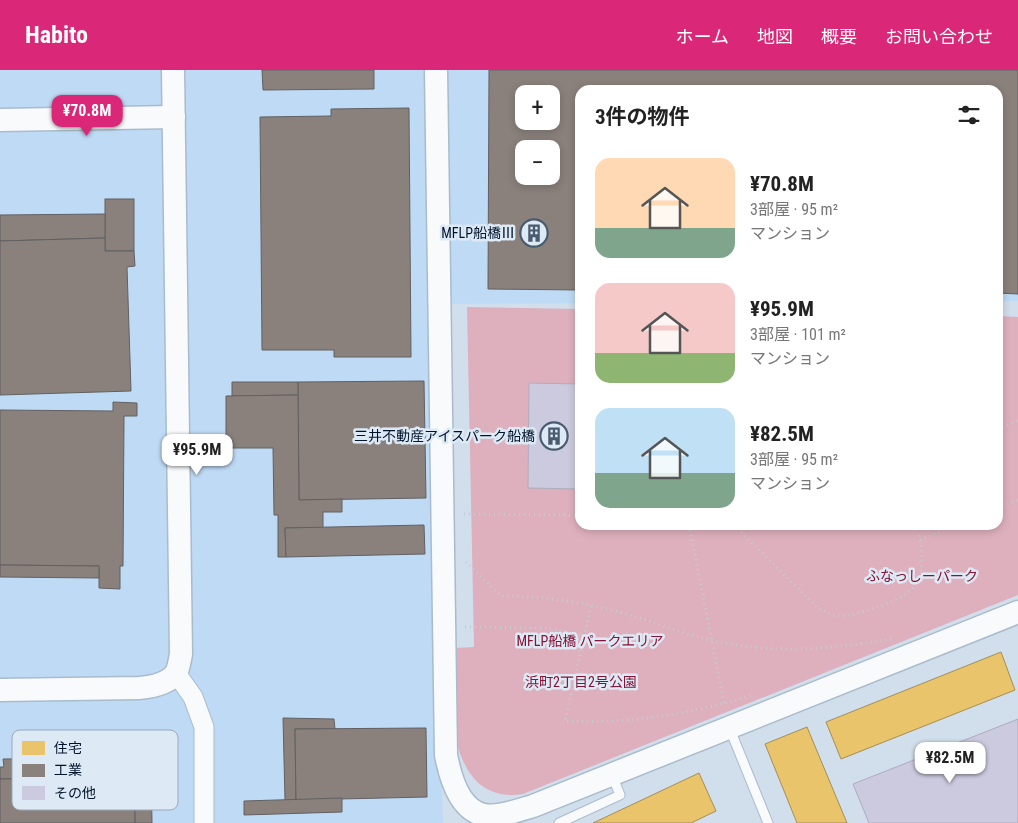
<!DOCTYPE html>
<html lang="ja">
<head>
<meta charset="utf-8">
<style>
  body { margin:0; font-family:"Roboto Condensed","Noto Sans JP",sans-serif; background:#f2f2f2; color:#222; height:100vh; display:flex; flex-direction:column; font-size:19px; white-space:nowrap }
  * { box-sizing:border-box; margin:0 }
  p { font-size:16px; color:#767676 }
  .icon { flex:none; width:28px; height:28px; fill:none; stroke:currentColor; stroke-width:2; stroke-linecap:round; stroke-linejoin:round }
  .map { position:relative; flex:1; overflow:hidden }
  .drawer { position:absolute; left:575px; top:15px; width:428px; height:445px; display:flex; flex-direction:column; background:#fff; border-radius:15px; box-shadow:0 2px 8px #0003 }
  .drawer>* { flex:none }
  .tools { position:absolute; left:515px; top:15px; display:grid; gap:10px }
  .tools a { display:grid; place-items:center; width:45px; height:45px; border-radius:10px; background:#fff; box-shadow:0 2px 8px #0003; font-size:25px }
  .price { position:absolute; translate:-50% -42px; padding:0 11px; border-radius:10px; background:#fff; color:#222; font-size:16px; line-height:32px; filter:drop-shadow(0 1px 2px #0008) }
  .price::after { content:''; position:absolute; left:50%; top:30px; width:15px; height:11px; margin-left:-8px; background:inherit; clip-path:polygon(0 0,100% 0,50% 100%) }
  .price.current { background:#db2777; color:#fff }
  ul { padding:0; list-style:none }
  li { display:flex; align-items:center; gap:15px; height:125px; padding:0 20px }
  li span { display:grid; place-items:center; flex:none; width:140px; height:100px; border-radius:15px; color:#555 }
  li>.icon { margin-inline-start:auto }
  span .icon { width:60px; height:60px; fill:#fffc; stroke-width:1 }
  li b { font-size:21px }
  h2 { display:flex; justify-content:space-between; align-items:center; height:60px; padding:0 20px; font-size:21px }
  header { display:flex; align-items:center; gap:30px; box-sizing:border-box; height:70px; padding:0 25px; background:#db2777; color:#fff }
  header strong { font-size:24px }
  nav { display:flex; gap:28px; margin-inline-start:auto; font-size:18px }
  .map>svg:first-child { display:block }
  .built { fill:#bfdaf5; fill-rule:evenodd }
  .green { fill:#deb0bd }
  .homes { fill:#e9c46a; stroke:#a38f57 }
  .industry { fill:#8a817c; stroke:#616063; fill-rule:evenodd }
  .building { fill:#cccade; stroke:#aeacbe }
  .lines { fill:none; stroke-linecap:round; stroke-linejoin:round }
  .service-casing { stroke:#a9bbcd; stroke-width:11 }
  .minor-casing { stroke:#a9bbcd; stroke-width:21 }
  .tertiary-casing { stroke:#a9bbcd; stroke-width:25 }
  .path { stroke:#c7cbd0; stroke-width:3; stroke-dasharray:1 4; stroke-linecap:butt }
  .service { stroke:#f8fafc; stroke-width:9 }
  .minor { stroke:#f8fafc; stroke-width:19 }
  .tertiary { stroke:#f8fafc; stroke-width:22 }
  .labels { text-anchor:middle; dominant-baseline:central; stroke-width:5; stroke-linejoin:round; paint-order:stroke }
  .poi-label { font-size:14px; fill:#00142a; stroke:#dde9f5; text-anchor:end }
  .park-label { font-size:14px; fill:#861235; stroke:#dde9f5 }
  .key { fill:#dde9f5; stroke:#9ba9b8; stroke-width:1 }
  .key-label { font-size:14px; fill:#00142a }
</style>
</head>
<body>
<header>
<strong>Habito</strong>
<nav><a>ホーム</a><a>地図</a><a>概要</a><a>お問い合わせ</a></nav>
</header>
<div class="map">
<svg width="1018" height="753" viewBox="0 0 1018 753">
  <rect width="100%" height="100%" fill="#d1deeb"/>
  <!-- built -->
  <path class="built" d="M0 0H1018V231H998V20H580V233L428 234 443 753H0ZM524 24H551V51H524ZM524 79H551V106H524Z"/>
  <!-- green -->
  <path class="green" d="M467 237 580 239V455H998V246L1018 247V525L523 724C488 730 467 709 458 677L456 578 474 577Z"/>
  <!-- homes -->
  <g class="homes">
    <polygon points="1001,582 1015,620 841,689 826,652"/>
    <polygon points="807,657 847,753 797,753 765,674"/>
    <polygon points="699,703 716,741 691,753 593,753"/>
  </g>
  <!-- industry -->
  <g class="industry">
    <polygon points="262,0 374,0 374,19 263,20"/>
    <path d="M489 0H1018V224L998 223V20H580V220L488 219ZM524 24H551V51H524ZM524 79H551V106H524Z"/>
    <polygon points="409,38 411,287 334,287 334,280 262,280 260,47 331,46 331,39"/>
    <rect x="105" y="129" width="29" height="52"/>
    <polygon points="105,144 105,168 0,171 0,145"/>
    <polygon points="105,168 105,181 134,181 135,196 127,197 131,321 0,325 0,171"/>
    <polygon points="424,311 426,428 299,430 298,312"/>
    <polygon points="232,312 298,312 298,325 232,326"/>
    <polygon points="298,325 299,430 342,429 342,442 323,442 323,458 285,458 286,487 278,487 278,445 274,445 273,378 226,378 226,326"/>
    <polygon points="113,332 137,333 137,346 124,346 123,496 120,496 120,519 99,518 99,496 0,495 0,340 113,341"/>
    <polygon points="424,455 425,484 286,487 285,458"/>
    <polygon points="0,495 99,496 99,508 0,507"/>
    <polygon points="283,648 334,649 335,659 295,659 296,730 285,730"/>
    <polygon points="426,658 427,727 296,730 295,659"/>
    <polygon points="109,687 151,687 152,753 135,753 134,707 0,709 0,697 4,697 3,689 87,688 88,696 110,696"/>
    <polygon points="134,707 135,753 0,753 0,709"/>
    <polygon points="342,728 342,742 244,745 244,731"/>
  </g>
  <!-- building -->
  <g class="building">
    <polygon points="529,313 580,314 580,419 528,418"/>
    <polygon points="1018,649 1018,753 869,753 853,714"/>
  </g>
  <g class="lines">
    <!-- service casing -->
    <g class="service-casing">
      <g id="service">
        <polyline points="729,657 768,753"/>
        <polyline points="559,753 620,725 612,705"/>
      </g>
    </g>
    <!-- minor casing -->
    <g class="minor-casing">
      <polyline id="minor" points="176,603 193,627 204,657 204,753"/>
    </g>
    <!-- tertiary casing -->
    <g class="tertiary-casing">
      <g id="tertiary">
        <path d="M436 0 446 685C450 706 459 740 484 745 498 748 519 740 533 736L1018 542"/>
        <polyline points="0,50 174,47"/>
        <path d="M0 620 139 618C151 617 168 614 176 603 179 598 180 589 181 584L173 0"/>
      </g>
    </g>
    <!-- path -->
    <g class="path">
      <polyline points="998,359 1018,350"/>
      <polyline points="998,438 1018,430"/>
      <polyline points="464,444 580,445"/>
      <polyline points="689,455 724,633"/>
      <path d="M734 455 818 538C827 543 833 546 843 546 859 545 913 527 918 512 924 497 921 477 919 462"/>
      <polyline points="920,470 956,455"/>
      <path d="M466 492 501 526C539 526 575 531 611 540 649 549 685 566 724 573 779 584 837 578 892 569"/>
      <path d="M591 536 565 651C628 654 692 644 752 625"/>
      <polyline points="465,557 547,558 584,565"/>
    </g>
    <!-- service -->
    <use href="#service" class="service"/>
    <!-- minor -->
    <use href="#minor" class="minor"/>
    <!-- tertiary -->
    <use href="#tertiary" class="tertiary"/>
  </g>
  <!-- icons -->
  <defs>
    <g id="building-ring" transform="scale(1.4375)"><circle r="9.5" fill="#dde9f5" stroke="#495b6e" stroke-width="1.5"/><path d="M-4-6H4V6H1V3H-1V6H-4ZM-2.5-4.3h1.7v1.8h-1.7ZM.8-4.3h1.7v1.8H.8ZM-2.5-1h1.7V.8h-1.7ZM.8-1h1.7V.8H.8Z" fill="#495b6e"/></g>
  </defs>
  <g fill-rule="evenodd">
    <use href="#building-ring" x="534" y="163"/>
    <use href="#building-ring" x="554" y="366"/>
  </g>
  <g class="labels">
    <!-- poi labels -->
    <g class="poi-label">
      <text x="515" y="163">MFLP船橋Ⅲ</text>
      <text x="535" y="366">三井不動産アイスパーク船橋</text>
    </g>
    <!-- park labels -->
    <g class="park-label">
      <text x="922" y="506">ふなっしーパーク</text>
      <text x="590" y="571">MFLP船橋 パークエリア</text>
      <text x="581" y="612">浜町2丁目2号公園</text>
    </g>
  </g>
  <!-- legend -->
  <rect x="12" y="660" width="166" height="80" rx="8" class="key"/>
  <rect x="22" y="671" width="23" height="14" fill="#e9c46a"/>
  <rect x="22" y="694" width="23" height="13" fill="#8a817c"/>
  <rect x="22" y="716" width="23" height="14" fill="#cccade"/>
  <g class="key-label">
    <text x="54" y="683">住宅</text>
    <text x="54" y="705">工業</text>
    <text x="54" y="728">その他</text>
  </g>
</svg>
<div class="tools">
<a>+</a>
<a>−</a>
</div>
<b class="price current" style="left:87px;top:67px">¥70.8M</b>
<b class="price" style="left:197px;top:406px">¥95.9M</b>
<b class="price" style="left:950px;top:714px">¥82.5M</b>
<section class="drawer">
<h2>3件の物件<svg class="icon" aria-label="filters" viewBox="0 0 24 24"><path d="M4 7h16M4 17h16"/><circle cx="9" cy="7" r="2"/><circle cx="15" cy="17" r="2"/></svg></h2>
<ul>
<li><span style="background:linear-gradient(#ffd9b3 70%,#7fa58c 0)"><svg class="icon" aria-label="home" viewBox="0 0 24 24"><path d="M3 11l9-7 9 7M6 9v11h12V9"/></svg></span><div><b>¥70.8M</b><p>3部屋 · 95 m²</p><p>マンション</p></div></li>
<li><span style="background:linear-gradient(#f6c9c9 70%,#8fb573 0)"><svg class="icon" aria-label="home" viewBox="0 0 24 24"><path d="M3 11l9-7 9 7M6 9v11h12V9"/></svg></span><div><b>¥95.9M</b><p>3部屋 · 101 m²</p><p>マンション</p></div></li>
<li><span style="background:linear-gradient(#bfe0f5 65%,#7fa58c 0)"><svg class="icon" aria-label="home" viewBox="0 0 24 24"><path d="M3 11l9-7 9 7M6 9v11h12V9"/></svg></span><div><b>¥82.5M</b><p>3部屋 · 95 m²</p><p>マンション</p></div></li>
</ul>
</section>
</div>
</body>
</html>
